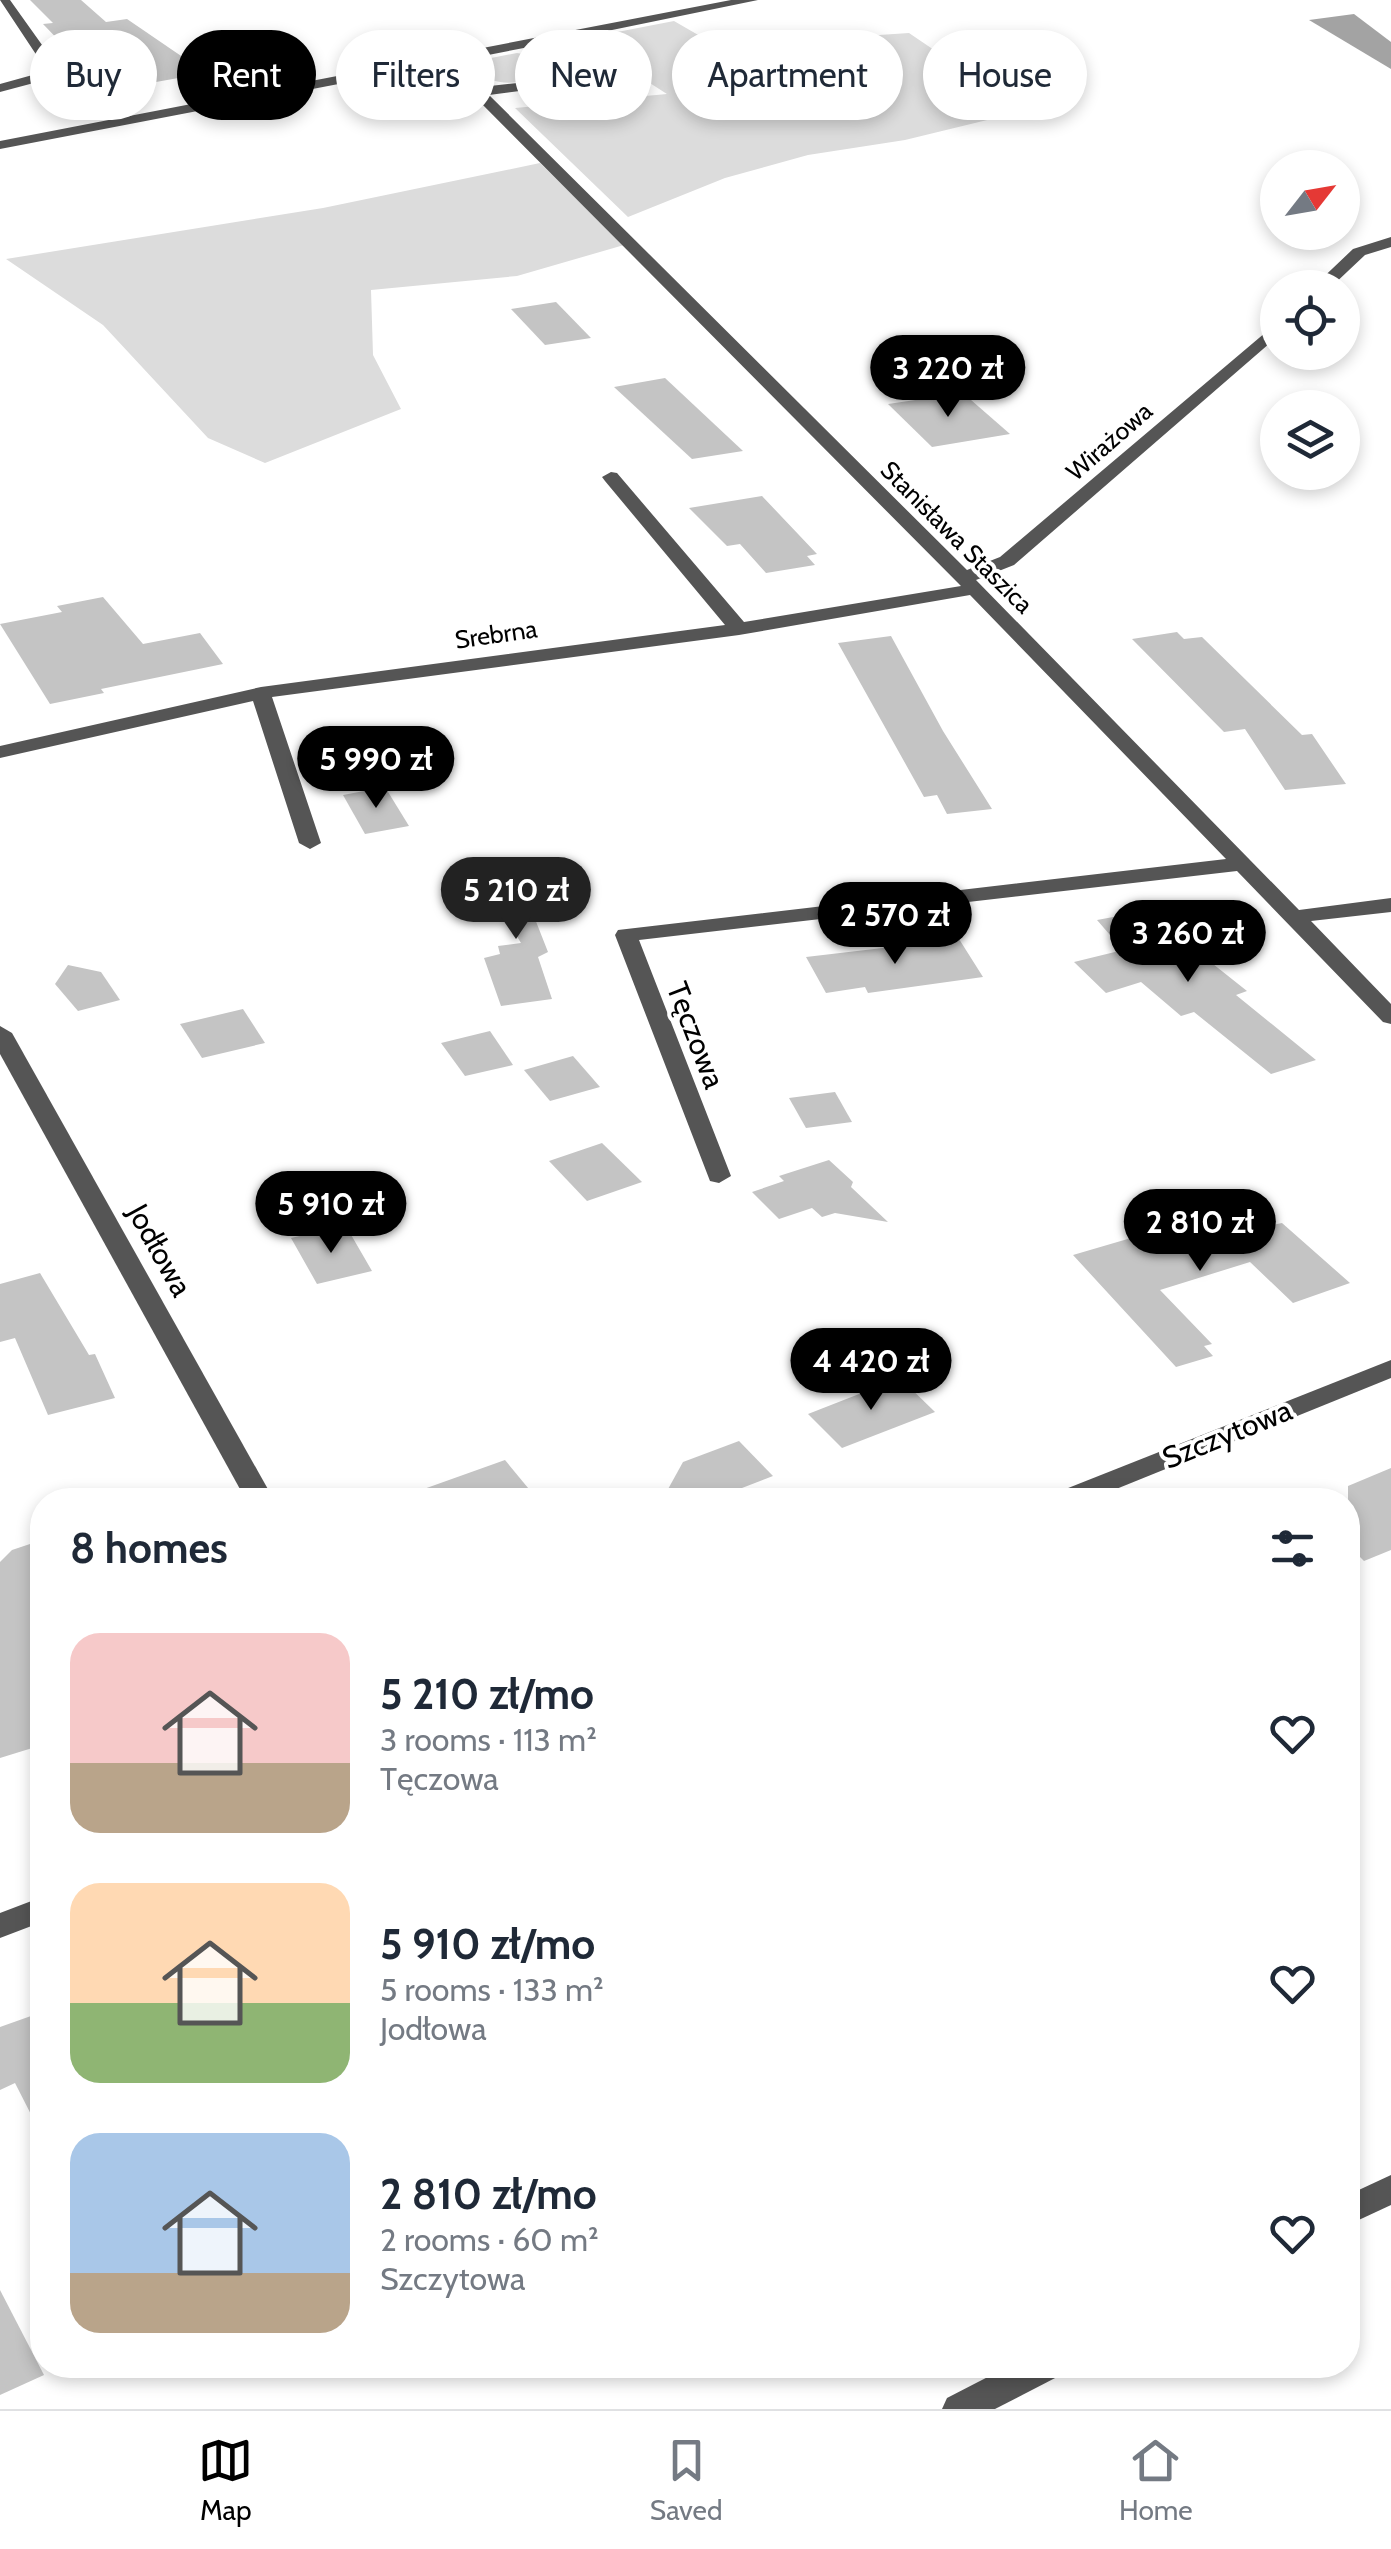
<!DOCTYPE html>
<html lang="en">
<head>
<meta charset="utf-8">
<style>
  body { margin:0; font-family:Cabin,sans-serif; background:#f6f6f7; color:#1f2937; height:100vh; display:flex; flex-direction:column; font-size:38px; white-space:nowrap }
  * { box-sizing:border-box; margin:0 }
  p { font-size:32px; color:#747a83 }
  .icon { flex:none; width:55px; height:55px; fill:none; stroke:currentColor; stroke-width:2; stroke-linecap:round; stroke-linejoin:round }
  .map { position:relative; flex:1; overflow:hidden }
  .side { position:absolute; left:30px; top:1488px; width:1330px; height:890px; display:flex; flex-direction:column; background:#fff; border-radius:40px; box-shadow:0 5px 15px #0003 }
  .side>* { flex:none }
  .banner { position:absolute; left:30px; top:30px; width:1332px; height:90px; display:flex; gap:20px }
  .needle { width:65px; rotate:59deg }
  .fabs { position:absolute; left:1260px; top:150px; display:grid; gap:20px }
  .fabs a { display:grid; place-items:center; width:100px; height:100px; border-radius:50%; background:#fff; box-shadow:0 5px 15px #0003; font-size:50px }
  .price { position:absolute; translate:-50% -85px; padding:0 22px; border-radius:35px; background:#000; color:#fff; font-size:32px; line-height:65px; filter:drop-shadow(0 2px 5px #0008) }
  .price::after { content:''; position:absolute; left:50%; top:60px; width:30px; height:22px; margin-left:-15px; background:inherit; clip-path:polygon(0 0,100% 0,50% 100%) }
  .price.on { background:#222; color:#fff }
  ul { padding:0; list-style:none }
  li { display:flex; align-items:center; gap:30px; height:250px; padding:0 40px }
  li span { display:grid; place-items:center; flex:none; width:280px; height:200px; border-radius:30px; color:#555 }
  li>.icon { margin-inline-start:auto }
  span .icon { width:120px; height:120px; fill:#fffc; stroke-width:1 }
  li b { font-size:42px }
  h2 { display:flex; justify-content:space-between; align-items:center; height:120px; padding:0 40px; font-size:42px }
  .chip { padding:0 35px; border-radius:45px; background:#fff; box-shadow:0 5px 15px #0003; font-size:35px; line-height:90px }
  .chip.on { background:#000; color:#fff }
  .menu { display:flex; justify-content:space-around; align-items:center; height:140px; border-top:2px solid #e0e1e3; background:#fff; font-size:28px; color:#747a83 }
  .menu a { display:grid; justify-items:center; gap:5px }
  .menu .on { color:#000 }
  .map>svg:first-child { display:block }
  .green { fill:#dcdcdc }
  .water { fill:#a3a3a3 }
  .building { fill:#c4c4c4 }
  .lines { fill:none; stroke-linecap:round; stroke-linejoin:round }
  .minor { fill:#555; fill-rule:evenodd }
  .labels { text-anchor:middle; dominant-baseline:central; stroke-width:8; stroke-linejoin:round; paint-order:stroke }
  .far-street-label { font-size:25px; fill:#000; stroke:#fff }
  .street-label { font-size:30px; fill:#000; stroke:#fff }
</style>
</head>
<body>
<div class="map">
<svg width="1391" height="2409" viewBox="0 0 1391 2409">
  <rect width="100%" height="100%" fill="#fff"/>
  <!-- green -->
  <g class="green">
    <polygon points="674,21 776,80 883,47 864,36 909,33 1024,111 905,140 808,155 725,178 628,217 515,108 667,94 581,39"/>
    <path d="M517 53 540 57 546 71C523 86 492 88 473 68L486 59Z"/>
    <polygon points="540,163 624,245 517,276 371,290 373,355 401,409 265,463 208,438 103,325 6,259 323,208"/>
  </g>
  <!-- water -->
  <polygon class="water" points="1354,14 1391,42 1391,69 1309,20"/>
  <!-- building -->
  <g class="building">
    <polygon points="30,0 81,0 106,22 127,19 206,73 56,100 38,86 63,78 65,71 53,54 70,52 43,24 53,23"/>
    <polygon points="556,302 591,338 545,345 511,309"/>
    <polygon points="665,378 743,451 692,459 614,387"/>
    <polygon points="963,393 1010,434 932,447 888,404"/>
    <polygon points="762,496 817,554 807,556 815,565 766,573 740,544 727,546 689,508"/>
    <polygon points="103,597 143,644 200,633 223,664 101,689 104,693 50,704 0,624 62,612 57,606"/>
    <polygon points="1177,632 1184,639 1202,637 1302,735 1312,734 1346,784 1285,790 1245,729 1224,732 1132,639"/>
    <polygon points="891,636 943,731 992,809 947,814 937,795 924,797 838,643"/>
    <polygon points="385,787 409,826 365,834 343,795"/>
    <polygon points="513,863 548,952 538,957 552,999 501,1006 484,958 500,954 498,946 521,943 477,870"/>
    <polygon points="1162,908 1213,964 1247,991 1236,995 1316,1060 1271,1074 1194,1012 1181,1016 1141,982 1106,993 1074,962 1123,950 1097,920"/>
    <polygon points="959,939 983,977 868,993 865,987 826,993 806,957"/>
    <polygon points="68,965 101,972 120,1000 78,1011 55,984"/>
    <polygon points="243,1009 265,1043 202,1058 180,1024"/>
    <polygon points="490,1031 513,1065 465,1076 441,1043"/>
    <polygon points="573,1056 600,1087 550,1101 524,1070"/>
    <polygon points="835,1092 852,1122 806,1128 789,1098"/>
    <polygon points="602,1143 642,1182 587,1201 549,1161"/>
    <polygon points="829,1160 853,1182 851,1187 888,1222 835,1213 822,1217 812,1208 779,1219 752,1192 784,1181 779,1176"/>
    <polygon points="1213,1214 1232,1233 1282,1223 1350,1283 1293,1303 1250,1262 1160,1290 1212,1344 1204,1346 1213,1356 1176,1367 1073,1255"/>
    <polygon points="334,1228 339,1236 350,1233 372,1271 317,1284 291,1238"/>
    <polygon points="40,1273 89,1355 95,1354 115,1398 48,1415 15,1338 0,1342 0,1284"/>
    <polygon points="900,1378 935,1412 842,1448 808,1414"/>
    <polygon points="739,1441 773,1476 711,1500 662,1500 683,1462"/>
    <polygon points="505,1460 538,1500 408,1500 407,1495"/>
    <polygon points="1391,1468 1391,1550 1364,1561 1348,1545 1348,1486"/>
    <polygon points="42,1540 42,1745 0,1758 0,1562 12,1550"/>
    <polygon points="31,2016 42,2038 42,2136 15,2083 0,2090 0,2027"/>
    <polygon points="0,2290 44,2375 0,2395"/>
  </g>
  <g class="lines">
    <!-- minor -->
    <g class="minor">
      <polygon points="0,0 10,0 62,73 60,76 0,92 0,84 47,71"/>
      <path d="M731 0H758L544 44 559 55 563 76 535 89 489 95 967 570 1000 557 1278 322V336L1014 565 976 580 1299 910 1391 898V912L1311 921 1391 1004V1024L1383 1022 1237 871 639 940 731 1176 719 1183 710 1181 615 935 618 930 1226 859 970 595 739 635 272 697 321 843 310 849 299 843 253 701 0 758V746L261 687 725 625 605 481 602 477 611 472 617 473 744 622 961 586 473 95 432 66 0 149V141ZM529 47 546 57 551 71 527 82 481 87 447 63Z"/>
      <polygon points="1391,237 1391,247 1365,255 1330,288 1312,288 1353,249"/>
      <polygon points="0,1026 12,1033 274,1500 246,1500 0,1054"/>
      <polygon points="1391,1360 1391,1378 1089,1500 1049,1500 1053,1494"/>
      <polygon points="42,1897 42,1922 0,1938 0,1913"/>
      <polygon points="1391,2175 1391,2205 1348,2225 1348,2195"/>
      <polygon points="1011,2365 1064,2365 1059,2376 995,2409 942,2409 947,2398"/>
    </g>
  </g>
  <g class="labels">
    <!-- far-street labels -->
    <g class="far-street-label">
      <text transform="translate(1109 441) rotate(-41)">Wirażowa</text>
      <text transform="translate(957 537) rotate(45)">Stanisława Staszica</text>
      <text transform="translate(496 634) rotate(-8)">Srebrna</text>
    </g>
    <!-- street labels -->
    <g class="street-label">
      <text transform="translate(696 1035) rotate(69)">Tęczowa</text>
      <text transform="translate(160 1250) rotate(61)">Jodłowa</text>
      <text transform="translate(1227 1434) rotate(-22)">Szczytowa</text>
    </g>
  </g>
</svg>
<div class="fabs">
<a><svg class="needle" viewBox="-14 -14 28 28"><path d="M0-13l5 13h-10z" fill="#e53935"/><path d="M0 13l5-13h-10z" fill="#747a83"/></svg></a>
<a><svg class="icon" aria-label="locate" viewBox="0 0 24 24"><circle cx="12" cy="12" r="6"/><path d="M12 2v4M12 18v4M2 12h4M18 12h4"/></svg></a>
<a><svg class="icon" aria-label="layers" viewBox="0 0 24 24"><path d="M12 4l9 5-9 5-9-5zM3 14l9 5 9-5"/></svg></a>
</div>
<b class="price" style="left:948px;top:420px">3 220 zł</b>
<b class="price" style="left:376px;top:811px">5 990 zł</b>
<b class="price on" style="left:516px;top:942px">5 210 zł</b>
<b class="price" style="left:895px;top:967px">2 570 zł</b>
<b class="price" style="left:1188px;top:985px">3 260 zł</b>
<b class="price" style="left:331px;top:1256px">5 910 zł</b>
<b class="price" style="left:1200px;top:1274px">2 810 zł</b>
<b class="price" style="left:871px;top:1413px">4 420 zł</b>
<div class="banner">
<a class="chip">Buy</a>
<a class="chip on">Rent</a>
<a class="chip">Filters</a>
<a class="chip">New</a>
<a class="chip">Apartment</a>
<a class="chip">House</a>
</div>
<section class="side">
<h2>8 homes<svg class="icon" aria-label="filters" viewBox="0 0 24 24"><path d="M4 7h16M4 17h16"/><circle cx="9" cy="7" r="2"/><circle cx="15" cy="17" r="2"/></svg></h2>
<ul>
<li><span style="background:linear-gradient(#f6c9c9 65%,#b9a48a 0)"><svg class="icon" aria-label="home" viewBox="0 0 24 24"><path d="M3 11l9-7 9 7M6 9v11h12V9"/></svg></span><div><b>5 210 zł/mo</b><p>3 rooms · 113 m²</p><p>Tęczowa</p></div><svg class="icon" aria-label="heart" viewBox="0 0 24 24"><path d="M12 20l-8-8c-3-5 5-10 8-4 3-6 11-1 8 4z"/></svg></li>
<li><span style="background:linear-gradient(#ffd9b3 60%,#8fb573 0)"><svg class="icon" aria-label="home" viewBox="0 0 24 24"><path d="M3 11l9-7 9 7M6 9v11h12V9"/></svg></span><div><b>5 910 zł/mo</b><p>5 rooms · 133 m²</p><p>Jodłowa</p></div><svg class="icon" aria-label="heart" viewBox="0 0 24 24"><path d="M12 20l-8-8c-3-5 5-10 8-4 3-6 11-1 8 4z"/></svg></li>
<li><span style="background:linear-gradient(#a9c7e8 70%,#b9a48a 0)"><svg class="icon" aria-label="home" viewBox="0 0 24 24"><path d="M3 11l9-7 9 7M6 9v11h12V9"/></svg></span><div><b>2 810 zł/mo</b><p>2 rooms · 60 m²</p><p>Szczytowa</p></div><svg class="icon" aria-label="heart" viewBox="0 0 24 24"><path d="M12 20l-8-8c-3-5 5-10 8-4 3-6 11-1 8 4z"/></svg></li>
</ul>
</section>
</div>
<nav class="menu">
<a class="on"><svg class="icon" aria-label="map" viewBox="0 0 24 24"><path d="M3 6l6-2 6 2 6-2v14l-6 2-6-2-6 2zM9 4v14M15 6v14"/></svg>Map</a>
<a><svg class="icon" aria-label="saved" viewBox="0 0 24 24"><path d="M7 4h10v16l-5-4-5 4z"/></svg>Saved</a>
<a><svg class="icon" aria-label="home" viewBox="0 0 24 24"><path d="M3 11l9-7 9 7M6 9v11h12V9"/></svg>Home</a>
</nav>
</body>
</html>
